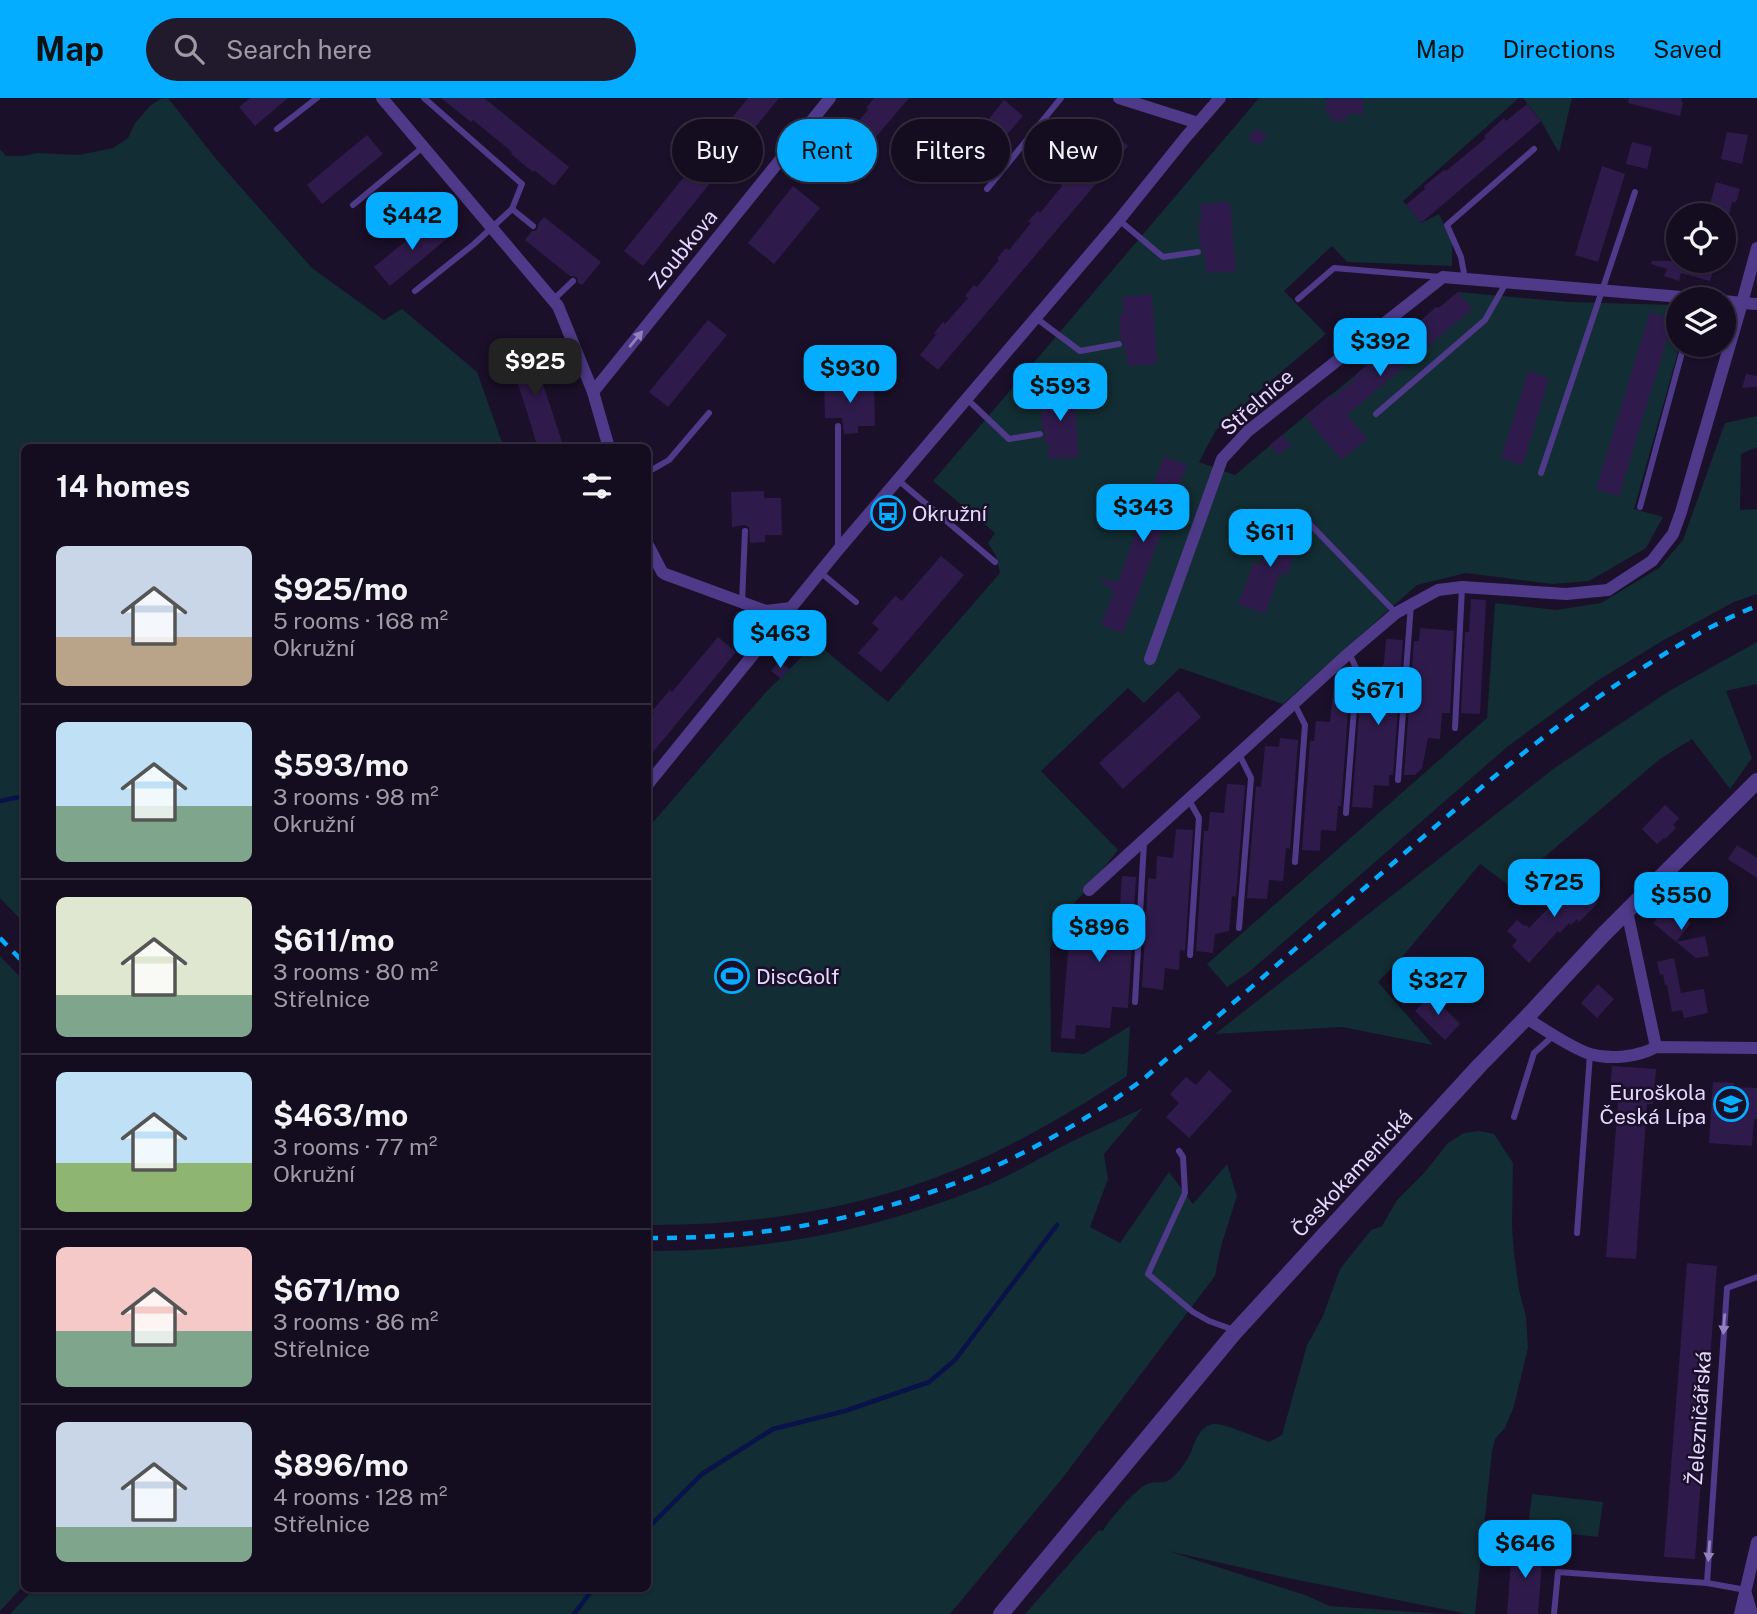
<!DOCTYPE html>
<html lang="en">
<head>
<meta charset="utf-8">
<style>
  body { margin:0; font-family:"Public Sans",sans-serif; background:#211a2c; color:#f1f3f6; height:100vh; display:flex; flex-direction:column; font-size:26px; white-space:nowrap }
  * { box-sizing:border-box; margin:0 }
  p { font-size:23px; color:#9d9ba4 }
  .icon { flex:none; width:38px; height:38px; fill:none; stroke:currentColor; stroke-width:2; stroke-linecap:round; stroke-linejoin:round }
  .map { position:relative; flex:1; overflow:hidden }
  .drawer { position:absolute; left:21px; top:346px; width:630px; height:1148px; display:flex; flex-direction:column; background:#140c1f; border-radius:10px; box-shadow:0 2px 5px #0004,0 0 0 2px #332c3d }
  .drawer>* { flex:none }
  .hud { position:absolute; left:672px; top:21px; width:665px; height:63px; display:flex; gap:14px }
  .fabs { position:absolute; left:1666px; top:105px; display:grid; gap:14px }
  .fabs a { display:grid; place-items:center; width:70px; height:70px; border-radius:50%; background:#140c1f; box-shadow:0 2px 5px #0004,0 0 0 2px #332c3d; font-size:35px }
  .price { position:absolute; translate:-50% -60px; padding:0 16px; border-radius:14px; background:#04adff; color:#111; font-size:23px; line-height:46px; filter:drop-shadow(0 2px 4px #0008) }
  .price::after { content:''; position:absolute; left:50%; top:42px; width:21px; height:16px; margin-left:-10px; background:inherit; clip-path:polygon(0 0,100% 0,50% 100%) }
  .price.selected { background:#222; color:#fff }
  ul { padding:0; list-style:none }
  li { display:flex; align-items:center; gap:21px; height:175px; padding:0 35px }
  li+li { border-top:2px solid #332c3d }
  li span { display:grid; place-items:center; flex:none; width:196px; height:140px; border-radius:10px; color:#555 }
  li>.icon { margin-inline-start:auto }
  span .icon { width:84px; height:84px; fill:#fffc; stroke-width:1 }
  li b { font-size:30px }
  h2 { display:flex; justify-content:space-between; align-items:center; height:84px; padding:0 35px; font-size:30px }
  .tag { padding:0 24px; border-radius:32px; background:#140c1f; box-shadow:0 2px 5px #0004,0 0 0 2px #332c3d; font-size:24px; line-height:63px }
  .tag.selected { background:#04adff; color:#111 }
  header { display:flex; align-items:center; gap:42px; box-sizing:border-box; height:98px; padding:0 35px; background:#04adff; color:#111 }
  header strong { font-size:33px }
  nav { display:flex; gap:38px; margin-inline-start:auto; font-size:24px }
  .search { width:490px; height:63px; background:#211a2c; display:flex; align-items:center; gap:18px; box-sizing:border-box; padding:0 24px; border-radius:38px; color:#9d9ba4; font-size:26px }
  .map>svg:first-child { display:block }
  .green { fill:#122d33 }
  .lines { fill:none; stroke-linecap:round; stroke-linejoin:round }
  .stream { stroke:#091249; stroke-width:4.5 }
  .building { fill:#2f1b4b }
  .service { stroke:#4e3a89; stroke-width:6 }
  .minor { stroke:#4e3a89; stroke-width:12 }
  .tertiary { stroke:#4e3a89; stroke-width:16 }
  .rail { stroke:#04adff; stroke-width:4.5; stroke-dasharray:10 9; stroke-linecap:butt }
  .oneway { fill:#9281be }
  .labels { text-anchor:middle; dominant-baseline:central; stroke-width:5; stroke-linejoin:round; paint-order:stroke }
  .street-label { font-size:21px; fill:#e5d8ff; stroke:#1a1029 }
  .poi-label { font-size:21px; fill:#e5d8ff; stroke:#1a1029; text-anchor:start }
</style>
</head>
<body>
<header>
<strong>Map</strong>
<div class="search"><svg class="icon" aria-label="search" viewBox="0 0 24 24"><circle cx="10" cy="10" r="6"/><path d="M15 15l6 6"/></svg>Search here</div>
<nav><a>Map</a><a>Directions</a><a>Saved</a></nav>
</header>
<div class="map">
<svg width="1757" height="1516" viewBox="0 0 1757 1516">
  <rect width="100%" height="100%" fill="#1a1029"/>
  <!-- green -->
  <g class="green">
    <polygon points="168,0 216,61 312,170 384,222 402,211 477,274 504,350 24,350 24,825 0,800 0,51 6,58 23,58 38,55 79,57 113,50 128,40 135,25 150,8 160,1"/>
    <path d="M1259 0H1519L1403 103 1421 125 1439 116 1452 143V168L1347 164 1332 148 1284 193 1326 236 1266 287 1216 332 1199 364 1235 377 1305 318 1458 194 1568 204 1678 207V247H1680L1634 411 1663 419 1646 450 1589 483 1552 486 1466 475 1417 487 1283 606 1180 570 1144 605 1128 590 1041 673 1118 752 1082 797 1062 817 1050 851 1051 954 1084 956 1130 928 1127 978C1078 1010 1028 1040 974 1064 872 1109 759 1128 648 1127V730L765 595 816 545 888 604 1000 475 996 458 988 445 995 435 933 383Z"/>
    <polygon points="1523,0 1572,0 1559,55 1541,23"/>
    <polygon points="1757,318 1757,349 1741,356 1740,412 1757,411 1757,496 1734,504 1662,543 1597,583 1507,649 1249,874 1227,889 1207,866 1487,620 1495,505 1556,512 1601,505 1659,470 1683,442 1725,325"/>
    <polygon points="1757,544 1757,586 1726,593 1752,660 1730,691 1692,641 1660,661 1510,788 1480,766 1403,858 1378,884 1433,947 1342,929 1215,936 1556,669 1669,593"/>
    <polygon points="0,858 24,883 24,1487 0,1513"/>
    <path d="M1143 1010 1104 1056 1108 1081 1090 1129 1120 1145 1169 1074 1193 1106 1227 1066 1237 1098 1221 1148 1215 1178 1061 1382 950 1516H10L34 1491H648V1153C763 1154 873 1133 980 1090 1009 1078 1035 1063 1061 1049 1088 1035 1116 1023 1143 1010Z"/>
    <path d="M1479 1033 1494 1036 1513 1065 1512 1128 1514 1155 1519 1192 1526 1219 1528 1250 1514 1308 1505 1330 1495 1341 1492 1353 1475 1516H1467L1283 1479 1168 1453 1305 1497 1330 1508 1444 1516H1025L1099 1432 1103 1433C1108 1423 1137 1390 1147 1386 1156 1382 1165 1387 1172 1380 1179 1374 1187 1363 1191 1354 1196 1342 1198 1330 1213 1326 1221 1324 1258 1340 1269 1344L1282 1337 1307 1247 1323 1218 1340 1171 1371 1132 1382 1128 1397 1102 1424 1075 1448 1045 1464 1035Z"/>
    <polygon points="1532,1396 1603,1404 1598,1439 1528,1431"/>
  </g>
  <g class="lines">
    <!-- stream -->
    <g class="stream">
      <polyline points="0,703 24,698"/>
      <polyline points="648,1430 702,1376 773,1331 845,1313 929,1284 955,1262 1057,1127"/>
      <polyline points="574,1516 593,1491"/>
    </g>
  </g>
  <!-- building -->
  <g class="building">
    <polygon points="250,0 288,0 255,28 239,9"/>
    <polygon points="441,0 484,0 569,69 554,88 534,72 533,74 511,56 512,54 473,22 471,24"/>
    <polygon points="748,0 779,0 643,168 624,153"/>
    <polygon points="874,0 909,0 869,47 851,32 868,12 866,10"/>
    <polygon points="1326,0 1363,0 1363,16 1346,16 1346,23 1331,23 1331,16 1326,16"/>
    <polygon points="1629,0 1682,0 1681,3 1683,4 1680,18 1628,5"/>
    <polygon points="1004,2 1023,18 971,78 953,63 970,43 968,42 985,19 988,22"/>
    <polygon points="1527,6 1541,23 1421,125 1406,107 1425,91 1424,88 1444,72 1446,73 1486,40 1484,38 1504,20 1506,23"/>
    <polygon points="1256,30 1267,38 1258,48 1248,40"/>
    <polygon points="1109,32 1128,48 938,272 920,257 936,237 934,235 943,224 945,226 968,200 965,198 974,187 977,189 999,162 997,160 1006,150 1009,152 1031,125 1028,123 1038,113 1040,115 1062,88 1060,85 1069,75 1072,78 1094,51 1092,49 1101,38 1103,40"/>
    <polygon points="1727,34 1748,37 1742,66 1721,61"/>
    <polygon points="367,37 383,56 322,106 307,87"/>
    <polygon points="1632,44 1652,49 1647,71 1626,66"/>
    <polygon points="1602,68 1625,76 1598,164 1575,157"/>
    <polygon points="1716,84 1740,91 1736,104 1732,104 1729,117 1707,117"/>
    <polygon points="793,88 820,110 774,166 748,145"/>
    <polygon points="1230,104 1236,173 1206,175 1205,158 1201,159 1204,154 1200,149 1198,123 1202,123 1200,106"/>
    <polygon points="435,119 450,138 390,188 374,169"/>
    <polygon points="544,119 601,164 582,187 578,185 577,179 570,178 525,142 532,133 537,132 538,126"/>
    <polygon points="1652,163 1716,163 1710,183 1681,175 1679,183 1664,178 1667,171 1651,166"/>
    <polygon points="1458,194 1472,211 1347,317 1367,341 1341,362 1305,318 1330,297 1332,300 1357,279 1356,276 1376,260 1378,262 1418,228 1417,226 1436,209 1439,210"/>
    <polygon points="1152,196 1157,266 1128,268 1126,251 1122,251 1125,246 1121,241 1119,216 1124,216 1122,199"/>
    <polygon points="1650,214 1673,221 1619,398 1596,391"/>
    <polygon points="708,222 727,237 668,309 649,294"/>
    <polygon points="530,245 541,280 564,350 538,350 526,311 507,253"/>
    <polygon points="1528,273 1549,280 1523,367 1501,360"/>
    <polygon points="1746,276 1757,278 1757,289 1742,290"/>
    <polygon points="856,284 857,291 874,291 875,328 858,328 858,335 844,336 842,320 825,320 824,285"/>
    <polygon points="1073,289 1079,359 1049,361 1048,344 1044,344 1043,341 1046,336 1042,331 1041,309 1045,309 1043,291"/>
    <polygon points="1282,337 1291,347 1279,357 1270,347"/>
    <polygon points="1164,358 1187,367 1123,535 1101,527 1114,494 1099,480 1118,484 1139,425 1122,419 1143,416"/>
    <polygon points="764,393 764,400 781,400 782,437 765,437 765,444 750,445 749,429 745,427 732,429 731,394"/>
    <polygon points="1275,426 1302,436 1287,477 1280,475 1265,516 1238,506 1254,464 1260,467"/>
    <polygon points="941,458 964,477 881,574 858,555 879,531 872,525 895,498 902,503"/>
    <polygon points="1471,501 1486,502 1480,616 1461,615 1465,534 1469,534"/>
    <polygon points="1420,530 1454,533 1450,615 1442,615 1440,641 1428,640 1422,670 1415,677 1404,677 1414,543 1419,543"/>
    <polygon points="718,539 736,554 648,660 648,623 654,615 652,613 670,592 672,594"/>
    <polygon points="1386,541 1403,542 1393,677 1389,677 1389,688 1374,687 1372,710 1352,709 1361,589 1367,590 1368,576 1380,577 1384,564"/>
    <polygon points="779,563 789,571 781,581 771,573"/>
    <polygon points="1334,586 1350,588 1341,708 1338,708 1336,733 1321,732 1320,753 1302,752 1310,643 1314,643 1316,623 1330,624"/>
    <polygon points="1178,593 1201,619 1123,691 1099,665"/>
    <polygon points="1280,640 1298,642 1290,751 1286,750 1283,783 1269,782 1267,801 1247,800 1256,688 1261,689 1265,648 1279,649"/>
    <polygon points="1227,686 1245,687 1236,799 1232,798 1229,833 1215,836 1213,855 1196,853 1204,733 1208,733 1210,714 1224,715"/>
    <polygon points="1665,707 1679,720 1673,727 1676,730 1665,741 1664,740 1657,746 1642,731"/>
    <polygon points="1176,731 1193,732 1185,853 1180,852 1179,872 1165,870 1163,892 1142,889 1148,780 1156,781 1157,758 1173,760"/>
    <polygon points="1737,747 1757,760 1757,780 1728,761"/>
    <polygon points="1122,778 1136,779 1128,910 1112,909 1110,930 1076,927 1075,941 1061,940 1071,817 1103,820 1104,806 1120,808"/>
    <polygon points="1580,778 1600,798 1595,803 1597,806 1579,824 1577,821 1571,827 1569,825 1560,835 1558,833 1529,865 1512,848 1517,842 1507,833 1517,822 1524,828 1526,827 1529,830"/>
    <polygon points="1671,808 1691,825 1676,844 1705,838 1709,858 1696,860 1653,825 1661,815 1663,817"/>
    <polygon points="1674,860 1681,895 1704,891 1708,915 1684,920 1682,912 1672,914 1667,887 1665,887 1663,876 1660,877 1657,864"/>
    <polygon points="1598,886 1614,901 1597,920 1581,905"/>
    <polygon points="1431,897 1460,926 1445,942 1415,913"/>
    <polygon points="1612,968 1656,971 1653,1006 1647,1006 1636,1161 1606,1159 1618,1004 1609,1003"/>
    <polygon points="1209,972 1232,993 1189,1040 1166,1019 1179,1005 1170,996 1186,979 1196,987"/>
    <polygon points="1713,984 1734,985 1734,989 1757,990 1757,1021 1754,1021 1752,1048 1709,1045"/>
    <polygon points="1687,1165 1717,1168 1695,1461 1664,1459"/>
    <polygon points="1512,1448 1543,1450 1538,1516 1507,1516"/>
  </g>
  <g class="lines">
    <!-- service -->
    <g class="service">
      <polyline points="277,31 317,0"/>
      <polyline points="987,91 1061,0"/>
      <polyline points="353,107 423,49"/>
      <polyline points="512,111 533,128"/>
      <polyline points="1119,122 1163,159 1198,154"/>
      <polyline points="1465,181 1461,159 1447,127 1534,51"/>
      <polyline points="415,193 474,146 512,111 522,86 424,0"/>
      <polyline points="1298,201 1334,170 1441,179"/>
      <polyline points="553,202 573,183"/>
      <polyline points="1036,220 1080,253 1119,246"/>
      <polyline points="967,301 1009,341 1040,336"/>
      <polyline points="1376,316 1485,222 1506,185"/>
      <polyline points="838,328 838,450"/>
      <polyline points="648,374 669,362 709,315"/>
      <polyline points="1541,375 1635,94"/>
      <polyline points="898,382 995,464"/>
      <polyline points="1640,409 1684,247"/>
      <polyline points="1304,420 1396,515"/>
      <polyline points="820,474 856,504"/>
      <polyline points="742,505 745,433"/>
      <polyline points="1294,605 1305,627 1295,764"/>
      <polyline points="1455,630 1462,489"/>
      <polyline points="1239,656 1251,680 1239,830"/>
      <polyline points="1398,682 1411,506"/>
      <polyline points="1189,702 1199,720 1190,857"/>
      <polyline points="1346,715 1357,572 1349,555"/>
      <polyline points="1135,904 1144,744"/>
      <polyline points="1514,1019 1534,955 1553,938"/>
      <polyline points="1179,1053 1183,1059 1185,1095 1148,1176 1193,1214 1209,1223 1234,1232"/>
      <polyline points="1577,1135 1590,956"/>
      <polyline points="1707,1485 1727,1190 1757,1179"/>
      <polyline points="1554,1516 1558,1474 1707,1485 1746,1492"/>
    </g>
    <!-- minor -->
    <g class="minor">
      <polyline points="382,0 558,208 593,294 609,350"/>
      <polyline points="1119,0 1198,25"/>
      <polyline points="1757,150 1742,205 1757,206"/>
      <polyline points="593,294 830,0"/>
      <polyline points="648,447 662,474 665,476 766,513 791,510"/>
      <polyline points="1150,561 1222,361 1248,333 1443,179 1705,201"/>
      <polyline points="648,686 838,452 1119,122 1185,40 1220,0"/>
      <polyline points="1089,792 1349,555 1396,515 1438,492 1462,489 1566,496 1608,492 1652,463 1673,436 1681,414 1742,205 1724,203"/>
      <polyline points="1627,813 1656,949"/>
      <path d="M1526 920C1544 931 1571 950 1590 956 1610 962 1638 959 1656 949L1757 950"/>
      <polyline points="1746,1496 1752,1516"/>
      <polyline points="1740,1516 1757,1444"/>
    </g>
    <!-- tertiary -->
    <polyline class="tertiary" points="1001,1516 1236,1233 1480,967 1526,920 1604,836 1757,683"/>
    <!-- rail -->
    <g class="rail">
      <polyline points="0,840 24,865"/>
      <path d="M648 1140C827 1142 988 1091 1134 988 1147 979 1158 968 1170 958 1194 939 1217 919 1240 899 1321 829 1401 757 1483 688 1536 644 1589 603 1647 567 1683 544 1718 523 1757 508"/>
    </g>
  </g>
  <!-- one-way arrows -->
  <defs><path id="oneway-solid" d="M-6-.8H1V-3.2L6.5 0L1 3.2V.8H-6Z" transform="scale(1.75)"/></defs>
  <g class="oneway">
    <use href="#oneway-solid" transform="translate(636 241) rotate(-51)"/>
    <use href="#oneway-solid" transform="translate(1724 1226) rotate(94)"/>
    <use href="#oneway-solid" transform="translate(1709 1453) rotate(94)"/>
  </g>
  <!-- icons -->
  <defs>
    <g id="bus-ring" transform="scale(1.75)"><circle r="9.5" fill="#1a1029" stroke="#04adff" stroke-width="1.5"/><path d="M-5-6H5V4H4V6H2V4H-2V6H-4V4H-5ZM-3.5-4V0h7V-4ZM-3.5 1.2v1.5H-2V1.2ZM2 1.2v1.5H3.5V1.2Z" fill="#04adff"/></g>
    <g id="stadium-ring" transform="scale(1.75)"><circle r="9.5" fill="#1a1029" stroke="#04adff" stroke-width="1.5"/><path d="M0-5a6.5 5 0 1 0 0 10a6.5 5 0 1 0 0-10ZM-3.5-1.8h7v3.6h-7Z" fill="#04adff"/></g>
    <g id="school-ring" transform="scale(1.75)"><circle r="9.5" fill="#1a1029" stroke="#04adff" stroke-width="1.5"/><path d="M0-5L7-2L0 1L-7-2ZM-4 1L0 2.5L4 1V4Q0 6-4 4Z" fill="#04adff"/></g>
  </defs>
  <g fill-rule="evenodd">
    <use href="#bus-ring" x="888" y="415"/>
    <use href="#stadium-ring" x="732" y="878"/>
    <use href="#school-ring" x="1731" y="1006"/>
  </g>
  <g class="labels">
    <!-- street labels -->
    <g class="street-label">
      <text transform="translate(683 151) rotate(-51)">Zoubkova</text>
      <text transform="translate(1257 304) rotate(-41)">Střelnice</text>
      <text transform="translate(1352 1075) rotate(-47)">Českokamenická</text>
      <text transform="translate(1699 1320) rotate(-86)">Železničářská</text>
    </g>
    <!-- poi labels -->
    <g class="poi-label">
      <text x="912" y="415">Okružní</text>
      <text x="756" y="878">DiscGolf</text>
      <text x="1706" y="994" text-anchor="end">Euroškola<tspan x="1706" dy="24">Česká Lípa</tspan></text>
    </g>
  </g>
</svg>
<div class="fabs">
<a><svg class="icon" aria-label="locate" viewBox="0 0 24 24"><circle cx="12" cy="12" r="6"/><path d="M12 2v4M12 18v4M2 12h4M18 12h4"/></svg></a>
<a><svg class="icon" aria-label="layers" viewBox="0 0 24 24"><path d="M12 4l9 5-9 5-9-5zM3 14l9 5 9-5"/></svg></a>
</div>
<b class="price" style="left:412px;top:154px">$442</b>
<b class="price" style="left:1380px;top:280px">$392</b>
<b class="price selected" style="left:535px;top:300px">$925</b>
<b class="price" style="left:850px;top:307px">$930</b>
<b class="price" style="left:1060px;top:325px">$593</b>
<b class="price" style="left:1143px;top:446px">$343</b>
<b class="price" style="left:1270px;top:471px">$611</b>
<b class="price" style="left:780px;top:572px">$463</b>
<b class="price" style="left:1378px;top:629px">$671</b>
<b class="price" style="left:1554px;top:821px">$725</b>
<b class="price" style="left:1681px;top:834px">$550</b>
<b class="price" style="left:1099px;top:866px">$896</b>
<b class="price" style="left:1438px;top:919px">$327</b>
<b class="price" style="left:1525px;top:1482px">$646</b>
<div class="hud">
<a class="tag">Buy</a>
<a class="tag selected">Rent</a>
<a class="tag">Filters</a>
<a class="tag">New</a>
</div>
<section class="drawer">
<h2>14 homes<svg class="icon" aria-label="filters" viewBox="0 0 24 24"><path d="M4 7h16M4 17h16"/><circle cx="9" cy="7" r="2"/><circle cx="15" cy="17" r="2"/></svg></h2>
<ul>
<li><span style="background:linear-gradient(#c9d6e8 65%,#b9a48a 0)"><svg class="icon" aria-label="home" viewBox="0 0 24 24"><path d="M3 11l9-7 9 7M6 9v11h12V9"/></svg></span><div><b>$925/mo</b><p>5 rooms · 168 m²</p><p>Okružní</p></div></li>
<li><span style="background:linear-gradient(#bfe0f5 60%,#7fa58c 0)"><svg class="icon" aria-label="home" viewBox="0 0 24 24"><path d="M3 11l9-7 9 7M6 9v11h12V9"/></svg></span><div><b>$593/mo</b><p>3 rooms · 98 m²</p><p>Okružní</p></div></li>
<li><span style="background:linear-gradient(#dfe7d0 70%,#7fa58c 0)"><svg class="icon" aria-label="home" viewBox="0 0 24 24"><path d="M3 11l9-7 9 7M6 9v11h12V9"/></svg></span><div><b>$611/mo</b><p>3 rooms · 80 m²</p><p>Střelnice</p></div></li>
<li><span style="background:linear-gradient(#bfe0f5 65%,#8fb573 0)"><svg class="icon" aria-label="home" viewBox="0 0 24 24"><path d="M3 11l9-7 9 7M6 9v11h12V9"/></svg></span><div><b>$463/mo</b><p>3 rooms · 77 m²</p><p>Okružní</p></div></li>
<li><span style="background:linear-gradient(#f6c9c9 60%,#7fa58c 0)"><svg class="icon" aria-label="home" viewBox="0 0 24 24"><path d="M3 11l9-7 9 7M6 9v11h12V9"/></svg></span><div><b>$671/mo</b><p>3 rooms · 86 m²</p><p>Střelnice</p></div></li>
<li><span style="background:linear-gradient(#c9d6e8 75%,#7fa58c 0)"><svg class="icon" aria-label="home" viewBox="0 0 24 24"><path d="M3 11l9-7 9 7M6 9v11h12V9"/></svg></span><div><b>$896/mo</b><p>4 rooms · 128 m²</p><p>Střelnice</p></div></li>
</ul>
</section>
</div>
</body>
</html>
